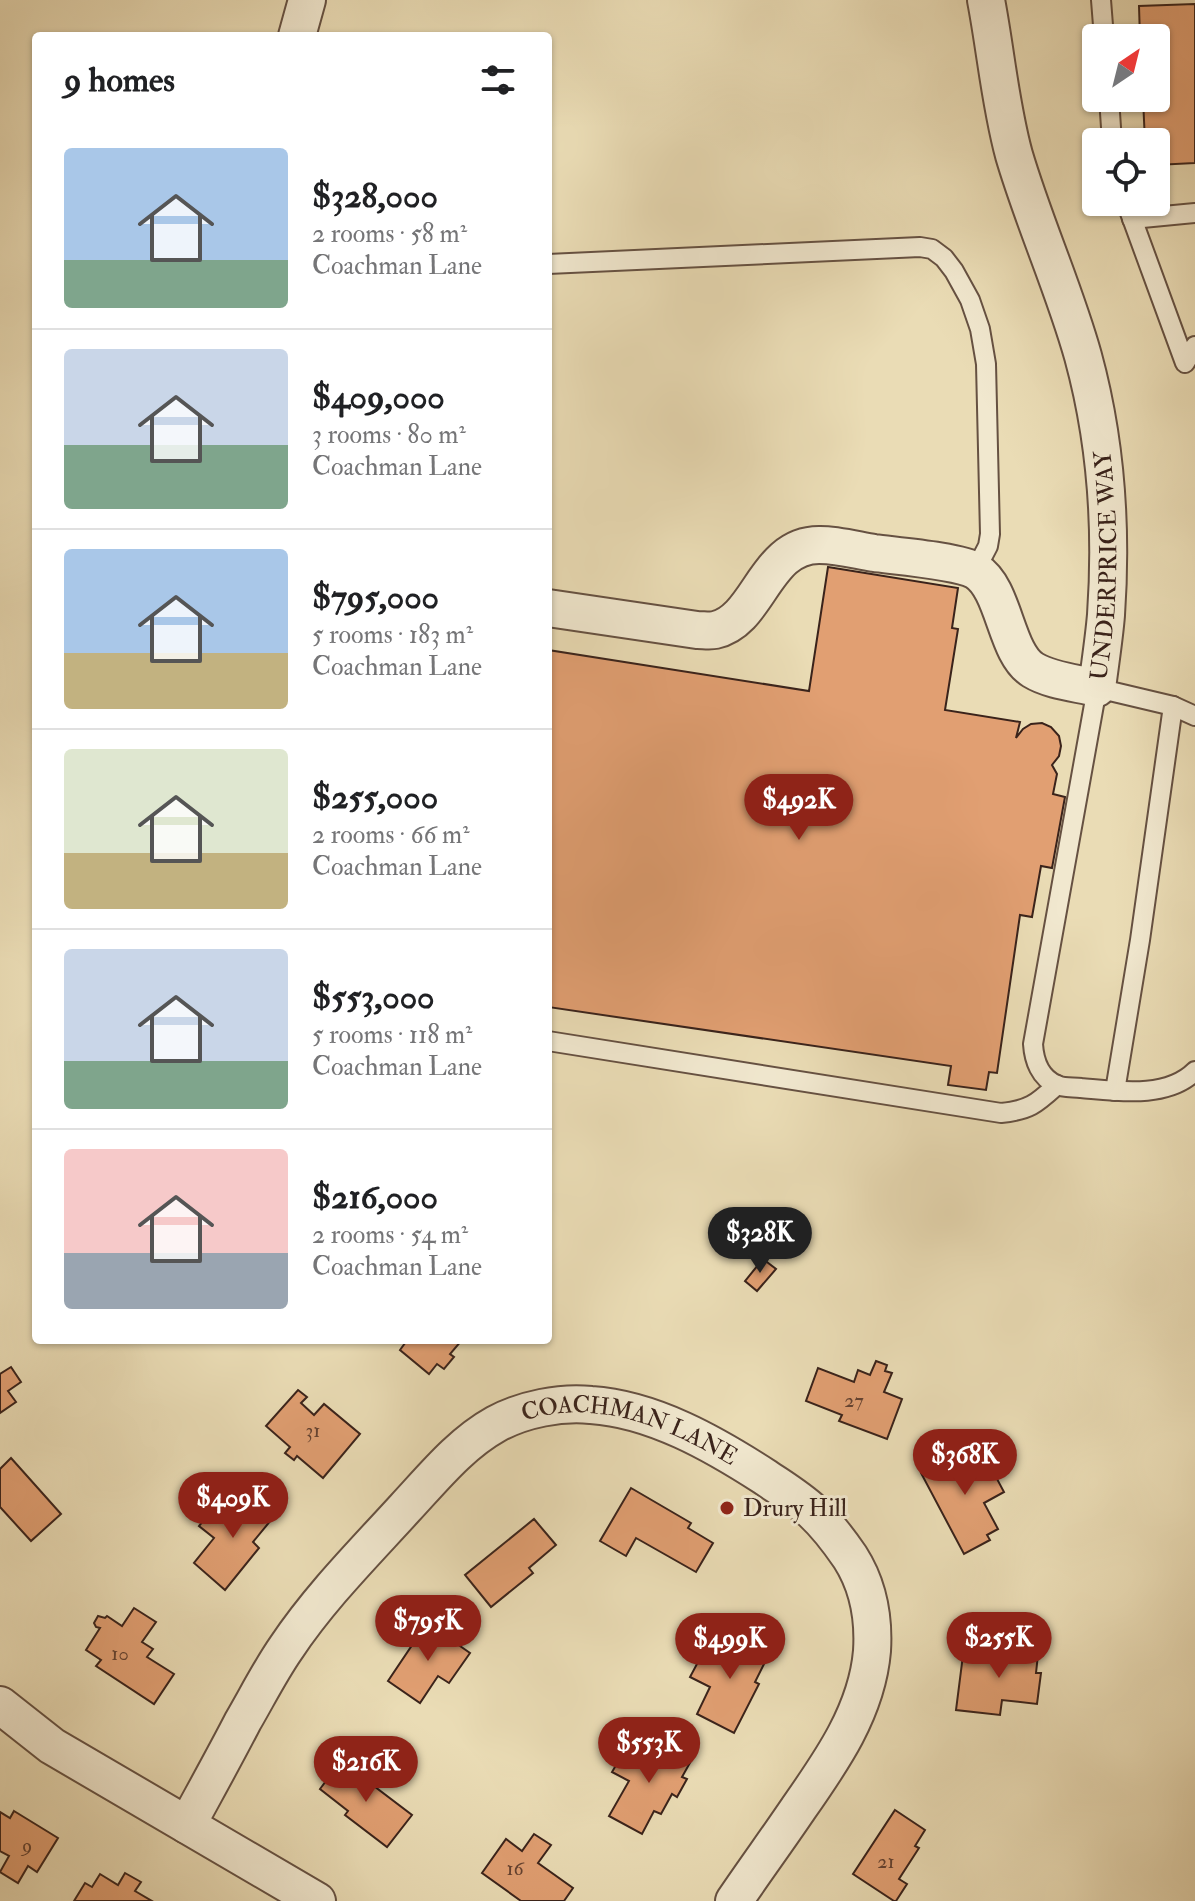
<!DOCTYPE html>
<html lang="en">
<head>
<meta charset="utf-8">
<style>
  body { margin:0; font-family:"IM FELL Double Pica",serif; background:#f6f6f6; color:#202124; height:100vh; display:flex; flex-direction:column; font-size:30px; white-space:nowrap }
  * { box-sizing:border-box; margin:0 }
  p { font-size:26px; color:#757577 }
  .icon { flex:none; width:44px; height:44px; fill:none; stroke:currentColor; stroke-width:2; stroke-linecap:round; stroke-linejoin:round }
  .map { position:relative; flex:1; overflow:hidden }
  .details { position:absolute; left:32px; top:32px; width:520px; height:1312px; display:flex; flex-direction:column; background:#fff; border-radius:8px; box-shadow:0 2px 6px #0004 }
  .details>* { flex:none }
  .needle { width:52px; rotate:35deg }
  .controls { position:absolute; left:1082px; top:24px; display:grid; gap:16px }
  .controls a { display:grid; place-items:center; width:88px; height:88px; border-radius:8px; background:#fff; box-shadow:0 2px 6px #0004; font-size:40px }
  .price { position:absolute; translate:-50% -68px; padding:0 18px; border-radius:28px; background:#8f2418; color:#fff; font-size:26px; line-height:52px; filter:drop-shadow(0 2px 4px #0008) }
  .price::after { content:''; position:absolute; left:50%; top:48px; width:24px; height:18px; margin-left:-12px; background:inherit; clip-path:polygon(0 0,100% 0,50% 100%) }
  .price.on { background:#222; color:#fff }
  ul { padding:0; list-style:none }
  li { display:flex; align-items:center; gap:24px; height:200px; padding:0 32px }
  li+li { border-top:2px solid #e0e0e0 }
  li span { display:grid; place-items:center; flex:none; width:224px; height:160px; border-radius:8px; color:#555 }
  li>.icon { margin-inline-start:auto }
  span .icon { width:96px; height:96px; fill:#fffc; stroke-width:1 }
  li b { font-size:34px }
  h2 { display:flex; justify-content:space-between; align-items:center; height:96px; padding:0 32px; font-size:34px }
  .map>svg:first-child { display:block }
  .building { fill:#e19f72; stroke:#3a231b; stroke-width:2 }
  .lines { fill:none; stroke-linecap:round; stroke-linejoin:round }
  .service-casing { stroke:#665142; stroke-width:22 }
  .minor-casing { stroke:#665142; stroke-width:40 }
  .service { stroke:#f1e8cf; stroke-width:18 }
  .minor { stroke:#f1e8cf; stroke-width:36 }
  .poi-dot { fill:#8f2418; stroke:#f1e8cf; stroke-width:3 }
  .labels { text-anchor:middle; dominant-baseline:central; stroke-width:6; stroke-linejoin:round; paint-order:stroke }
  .number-label { font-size:20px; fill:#644231 }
  .street-label { font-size:24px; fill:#3a231b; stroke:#f1e8cf }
  .poi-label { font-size:24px; fill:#3a231b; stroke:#f1e8cf; text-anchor:start }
</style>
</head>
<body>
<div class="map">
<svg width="1195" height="1901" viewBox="0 0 1195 1901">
  <rect width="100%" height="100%" fill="#eadcb5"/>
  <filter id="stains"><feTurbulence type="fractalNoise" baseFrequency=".0025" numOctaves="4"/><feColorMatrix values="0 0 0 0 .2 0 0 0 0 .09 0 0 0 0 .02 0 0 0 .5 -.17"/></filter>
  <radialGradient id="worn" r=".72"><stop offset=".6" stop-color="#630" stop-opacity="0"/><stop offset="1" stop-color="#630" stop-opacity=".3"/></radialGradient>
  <!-- building -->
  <g class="building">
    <polygon points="1195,4 1195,163 1156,165 1156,142 1145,142 1143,98 1156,98 1156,38 1140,38 1139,6"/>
    <polygon points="828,567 958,588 952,628 958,629 945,710 1020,722 1016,738 1023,729 1031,724 1042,723 1051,727 1059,736 1061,746 1059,756 1052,765 1057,774 1053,794 1065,797 1052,868 1041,866 1032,917 1020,915 997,1073 989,1072 986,1090 948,1085 951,1066 548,1007 548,650 809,691"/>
    <polygon points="763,1259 776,1269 757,1291 745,1281"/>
    <polygon points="402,1340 462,1340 450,1354 454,1357 444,1369 437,1364 429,1374 400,1350 405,1343"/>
    <polygon points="876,1361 887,1365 885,1371 892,1373 884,1392 902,1399 887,1439 839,1421 842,1415 806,1401 818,1368 854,1382 858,1370 870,1375"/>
    <polygon points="11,1367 21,1382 8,1391 16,1402 0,1413 0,1374"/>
    <polygon points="298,1390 307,1397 301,1403 314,1415 324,1404 360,1434 323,1478 297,1456 294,1460 285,1453 290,1447 266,1426"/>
    <polygon points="981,1449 1004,1492 984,1503 998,1529 987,1535 990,1540 964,1554 921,1473 958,1454 961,1460"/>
    <polygon points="11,1458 61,1514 31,1541 0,1507 0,1469"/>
    <polygon points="631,1488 691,1523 688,1528 713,1543 696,1572 636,1538 626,1556 600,1541"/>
    <polygon points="249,1493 276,1514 253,1542 259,1548 225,1590 194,1563 214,1538 199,1526 215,1507 229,1518"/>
    <polygon points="534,1519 556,1545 529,1568 533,1573 491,1607 465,1575"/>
    <polygon points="134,1608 156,1622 142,1642 153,1649 147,1657 174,1674 154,1704 96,1666 101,1660 86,1650 100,1628 96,1627 94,1623 98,1616 105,1618 107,1616 122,1626"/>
    <polygon points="427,1623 470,1653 449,1683 438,1676 420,1703 388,1681"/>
    <polygon points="737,1633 771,1650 755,1682 759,1684 734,1733 697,1714 710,1687 690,1677 706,1647 725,1657"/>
    <polygon points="1008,1641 1039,1645 1036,1673 1041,1673 1037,1704 1002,1700 1000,1715 956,1710 963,1655 1005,1660"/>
    <polygon points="653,1740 691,1761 682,1777 687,1779 677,1797 672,1794 661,1814 654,1811 642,1834 609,1816 629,1781 612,1772 622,1755 640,1764"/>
    <polygon points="341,1761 412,1815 387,1847 345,1815 348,1811 320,1789"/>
    <polygon points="895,1810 925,1830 915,1846 919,1848 899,1879 907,1884 896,1901 894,1901 853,1874"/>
    <polygon points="14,1811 58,1838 37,1872 28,1866 18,1883 0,1872 9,1856 0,1851 0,1812 10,1818"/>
    <polygon points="534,1834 551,1845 538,1863 573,1888 564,1901 521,1901 482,1873 506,1839 522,1851"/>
    <polygon points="125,1873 141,1882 135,1891 152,1901 74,1901 85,1883 92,1887 100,1874 118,1885"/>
  </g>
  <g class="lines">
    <!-- service casing -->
    <g class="service-casing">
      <g id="service">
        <polyline points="1101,0 1104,38"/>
        <polyline points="1109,98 1112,142"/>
        <polyline points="1126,202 1185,363 1195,346"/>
        <polyline points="1132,219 1195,213"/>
        <polyline points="548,264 920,247 932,249 944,258 954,271 970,300 980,329 986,364 990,534 988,546 975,571"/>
        <path d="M1195 716 1173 706 1097 688 1033 1044C1034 1060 1040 1078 1057 1085 1063 1088 1074 1087 1081 1088 1117 1091 1167 1099 1195 1071"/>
        <path d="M548 1041 1001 1113C1030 1110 1036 1104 1057 1085"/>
        <polyline points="1115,1091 1140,940 1173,706"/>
      </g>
    </g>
    <!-- minor casing -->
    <g class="minor-casing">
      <g id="minor">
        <polyline points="297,36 307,0"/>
        <path id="s1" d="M548 608 697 630C703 630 710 631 715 630 760 620 764 544 820 545 838 545 856 550 874 553 896 556 959 561 976 571 1005 589 1005 653 1033 670 1051 681 1077 683 1097 688 1100 664 1104 639 1106 615 1112 529 1106 440 1083 356 1064 288 1034 223 1014 155 1000 104 996 52 986 0"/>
        <polyline points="0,1705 52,1746 317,1901"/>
        <path id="s2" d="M187 1825C206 1790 225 1756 243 1721 257 1697 270 1671 286 1648 320 1597 364 1553 405 1508 433 1478 460 1444 496 1424 524 1409 560 1402 591 1405 653 1409 714 1444 765 1477 781 1488 798 1498 813 1512 827 1525 839 1541 850 1557 868 1585 874 1619 872 1651 867 1711 831 1762 798 1809 777 1840 755 1870 734 1901"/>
      </g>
    </g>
    <!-- service -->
    <use href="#service" class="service"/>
    <!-- minor -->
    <use href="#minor" class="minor"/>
  </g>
  <!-- markers -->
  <circle class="poi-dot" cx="727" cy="1508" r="8"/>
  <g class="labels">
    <!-- number labels -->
    <g class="number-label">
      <text x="854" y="1400">27</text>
      <text x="313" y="1430">31</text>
      <text x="120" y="1653">10</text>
      <text x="27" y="1845">9</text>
      <text x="886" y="1861">21</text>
      <text x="515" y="1868">16</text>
    </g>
    <!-- street labels -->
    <g class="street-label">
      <text stroke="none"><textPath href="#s1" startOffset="774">UNDERPRICE WAY</textPath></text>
      <text stroke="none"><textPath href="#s2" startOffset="652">COACHMAN LANE</textPath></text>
    </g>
    <!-- poi labels -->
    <g class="poi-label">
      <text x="743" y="1508">Drury Hill</text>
    </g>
  </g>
  <rect width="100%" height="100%" filter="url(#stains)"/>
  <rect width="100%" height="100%" fill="url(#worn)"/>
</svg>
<div class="controls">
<a><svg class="needle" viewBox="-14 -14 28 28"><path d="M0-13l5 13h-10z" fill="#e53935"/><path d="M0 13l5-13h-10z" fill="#757577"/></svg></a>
<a><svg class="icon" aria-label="locate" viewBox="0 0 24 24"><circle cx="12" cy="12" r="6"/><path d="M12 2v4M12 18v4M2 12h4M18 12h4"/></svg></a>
</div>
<b class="price" style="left:799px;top:842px">$492K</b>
<b class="price on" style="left:760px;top:1275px">$328K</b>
<b class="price" style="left:965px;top:1497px">$368K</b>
<b class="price" style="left:233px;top:1540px">$409K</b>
<b class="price" style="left:428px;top:1663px">$795K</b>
<b class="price" style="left:999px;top:1680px">$255K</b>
<b class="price" style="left:730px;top:1681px">$499K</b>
<b class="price" style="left:649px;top:1785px">$553K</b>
<b class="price" style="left:366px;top:1804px">$216K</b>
<section class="details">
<h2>9 homes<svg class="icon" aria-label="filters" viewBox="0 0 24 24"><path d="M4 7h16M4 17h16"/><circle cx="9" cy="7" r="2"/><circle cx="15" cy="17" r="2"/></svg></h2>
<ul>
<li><span style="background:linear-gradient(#a9c7e8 70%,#7fa58c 0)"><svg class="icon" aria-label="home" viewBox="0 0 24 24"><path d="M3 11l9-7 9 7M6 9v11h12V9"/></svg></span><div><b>$328,000</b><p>2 rooms · 58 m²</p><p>Coachman Lane</p></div></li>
<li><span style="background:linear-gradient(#c9d6e8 60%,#7fa58c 0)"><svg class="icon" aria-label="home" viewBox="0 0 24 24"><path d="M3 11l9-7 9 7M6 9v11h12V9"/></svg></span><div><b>$409,000</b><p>3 rooms · 80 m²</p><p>Coachman Lane</p></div></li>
<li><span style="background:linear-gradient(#a9c7e8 65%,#c2b280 0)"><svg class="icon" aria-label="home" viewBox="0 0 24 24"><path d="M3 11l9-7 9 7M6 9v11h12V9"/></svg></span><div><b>$795,000</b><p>5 rooms · 183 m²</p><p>Coachman Lane</p></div></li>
<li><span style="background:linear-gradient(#dfe7d0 65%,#c2b280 0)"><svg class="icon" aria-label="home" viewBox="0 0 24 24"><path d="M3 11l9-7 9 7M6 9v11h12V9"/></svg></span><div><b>$255,000</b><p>2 rooms · 66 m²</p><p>Coachman Lane</p></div></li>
<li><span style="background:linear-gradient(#c9d6e8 70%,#7fa58c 0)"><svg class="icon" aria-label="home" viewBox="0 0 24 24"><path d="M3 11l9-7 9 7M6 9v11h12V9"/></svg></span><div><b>$553,000</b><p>5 rooms · 118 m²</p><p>Coachman Lane</p></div></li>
<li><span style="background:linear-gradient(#f6c9c9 65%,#9aa5b1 0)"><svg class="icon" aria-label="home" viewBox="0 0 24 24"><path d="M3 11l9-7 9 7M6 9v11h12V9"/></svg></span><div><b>$216,000</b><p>2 rooms · 54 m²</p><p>Coachman Lane</p></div></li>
</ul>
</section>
</div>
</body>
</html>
